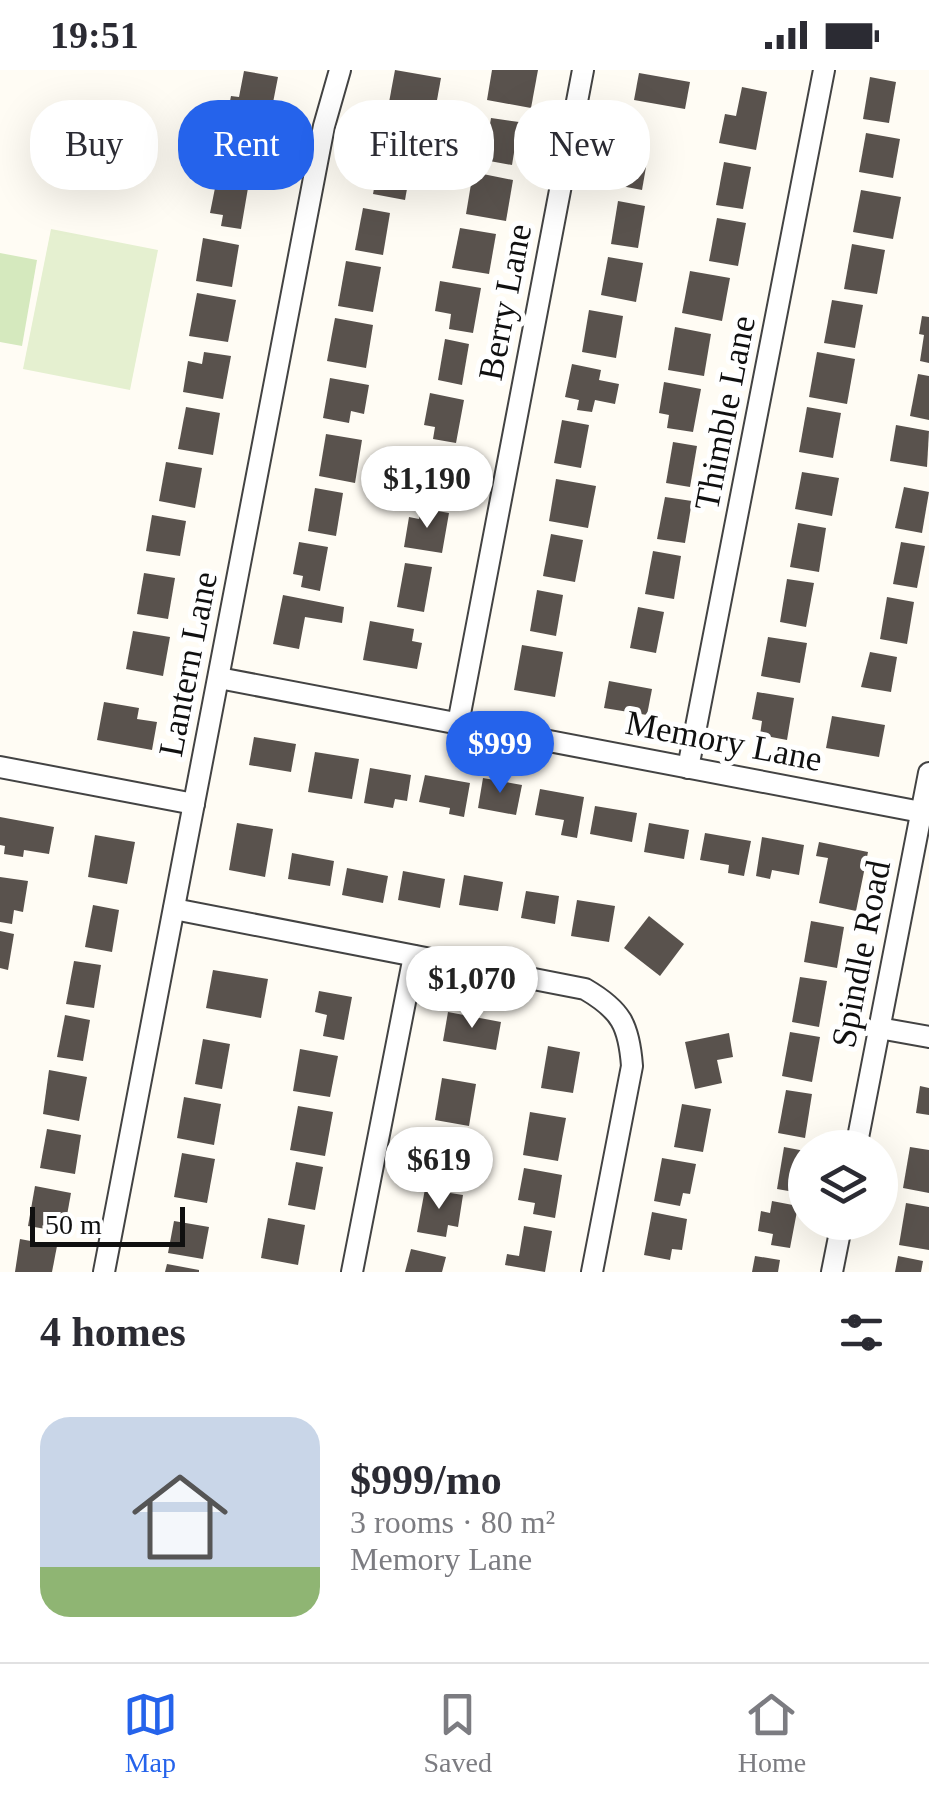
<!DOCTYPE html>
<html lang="en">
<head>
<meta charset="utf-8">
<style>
  body { margin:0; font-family:Georgia,serif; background:#f7f7f7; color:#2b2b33; height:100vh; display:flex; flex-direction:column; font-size:38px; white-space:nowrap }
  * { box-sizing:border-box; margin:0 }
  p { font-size:32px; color:#7c7c81 }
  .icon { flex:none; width:55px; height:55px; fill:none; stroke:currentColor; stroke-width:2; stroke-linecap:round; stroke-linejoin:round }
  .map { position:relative; height:1202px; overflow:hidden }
  .panel { display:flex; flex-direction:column; background:#fff; flex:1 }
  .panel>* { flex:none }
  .hud { position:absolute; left:30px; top:30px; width:870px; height:90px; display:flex; gap:20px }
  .fabs { position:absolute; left:788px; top:1060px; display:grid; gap:20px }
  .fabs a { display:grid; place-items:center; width:110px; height:110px; border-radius:50%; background:#fff; box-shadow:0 10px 40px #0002; font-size:50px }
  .scale { position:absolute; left:30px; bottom:25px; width:155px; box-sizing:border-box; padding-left:10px; border:5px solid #101010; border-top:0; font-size:28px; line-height:35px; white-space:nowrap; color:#101010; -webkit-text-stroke:8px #fff; paint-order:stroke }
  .price { position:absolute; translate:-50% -85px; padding:0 22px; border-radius:35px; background:#fff; color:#222; font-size:32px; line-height:65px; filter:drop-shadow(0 2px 5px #0008) }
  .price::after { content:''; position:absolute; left:50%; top:60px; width:30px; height:22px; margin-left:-15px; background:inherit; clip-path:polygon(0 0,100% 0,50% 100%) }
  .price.current { background:#2563eb; color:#fff }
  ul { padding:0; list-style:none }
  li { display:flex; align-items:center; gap:30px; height:250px; padding:0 40px }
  li span { display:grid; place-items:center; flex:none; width:280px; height:200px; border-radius:30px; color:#555 }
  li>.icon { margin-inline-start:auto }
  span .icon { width:120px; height:120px; fill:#fffc; stroke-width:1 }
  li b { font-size:42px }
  h2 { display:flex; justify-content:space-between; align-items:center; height:120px; padding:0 40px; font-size:42px }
  .tag { padding:0 35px; border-radius:40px; background:#fff; box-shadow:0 10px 40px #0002; font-size:35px; line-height:90px }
  .tag.current { background:#2563eb; color:#fff }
  .status { display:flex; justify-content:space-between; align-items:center; height:70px; padding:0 50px; background:#fff; direction:ltr }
  .status svg { height:28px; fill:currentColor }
  .dock { display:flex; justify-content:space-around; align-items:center; height:140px; border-top:2px solid #e1e1e2; background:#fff; font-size:28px; color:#7c7c81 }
  .dock a { display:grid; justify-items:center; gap:5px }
  .dock .current { color:#2563eb }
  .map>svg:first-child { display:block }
  .green { fill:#d5e9be }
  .pitch { fill:#e5f0d0 }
  .building { fill:#59524d }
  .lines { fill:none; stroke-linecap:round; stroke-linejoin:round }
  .minor-casing { stroke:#434343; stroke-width:24 }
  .minor { stroke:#fff; stroke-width:20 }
  .labels { text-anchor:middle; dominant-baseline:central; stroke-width:10; stroke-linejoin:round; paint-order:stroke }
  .street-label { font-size:35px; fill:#101010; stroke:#fff }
</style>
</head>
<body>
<div class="status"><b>19:51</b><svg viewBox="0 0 49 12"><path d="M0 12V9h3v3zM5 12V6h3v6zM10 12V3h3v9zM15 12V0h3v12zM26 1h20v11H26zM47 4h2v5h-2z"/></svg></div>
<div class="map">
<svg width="929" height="1202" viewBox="0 0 929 1202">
  <rect width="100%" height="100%" fill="#fffcf4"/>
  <!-- green -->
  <polygon class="green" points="0,183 37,190 22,276 0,272"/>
  <!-- pitch -->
  <polygon class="pitch" points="51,159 158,180 130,320 23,299"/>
  <!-- building -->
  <g class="building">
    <polygon points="395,0 441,8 433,52 387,43"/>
    <polygon points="492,0 538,0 531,38 487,30"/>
    <polygon points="244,1 278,7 270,48 228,41 231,26 239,27"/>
    <polygon points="639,3 690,12 685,39 634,30"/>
    <polygon points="870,7 896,12 889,53 863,49"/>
    <polygon points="742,17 767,22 756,80 719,73 725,44 736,46"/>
    <polygon points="491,48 519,52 512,95 484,90"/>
    <polygon points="237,57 265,62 258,104 230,99"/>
    <polygon points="866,63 900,69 893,108 859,102"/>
    <polygon points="624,76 649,80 642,120 616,115"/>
    <polygon points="724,92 751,97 743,139 716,135"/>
    <polygon points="378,96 410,102 405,130 373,124"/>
    <polygon points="473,102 513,110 506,151 466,144"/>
    <polygon points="216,113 248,118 241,159 221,156 223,145 210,143"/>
    <polygon points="861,120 901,127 893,169 853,162"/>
    <polygon points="618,131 645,136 638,178 611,174"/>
    <polygon points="363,138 390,143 383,185 355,180"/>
    <polygon points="717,148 746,153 738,196 709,191"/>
    <polygon points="460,158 496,164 489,204 452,198"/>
    <polygon points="203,168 239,175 232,217 196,211"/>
    <polygon points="852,174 885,180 877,224 844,219"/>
    <polygon points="608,187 643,193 636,232 601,225"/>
    <polygon points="346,191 381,197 373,242 338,236"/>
    <polygon points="690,201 730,208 722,251 682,243"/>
    <polygon points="440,211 481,218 473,263 449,259 451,244 435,241"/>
    <polygon points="197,223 236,230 228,272 189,266"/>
    <polygon points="832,230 863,235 855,278 824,273"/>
    <polygon points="589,240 623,246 616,288 582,282"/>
    <polygon points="922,246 929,247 929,293 920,291 924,265 919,264"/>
    <polygon points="335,248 373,255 366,298 327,291"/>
    <polygon points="675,257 711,264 704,306 668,300"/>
    <polygon points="445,269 469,274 462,315 438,310"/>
    <polygon points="204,282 231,286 223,329 183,322 188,291 202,294"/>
    <polygon points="817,282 855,289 847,334 809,327"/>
    <polygon points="572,294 601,300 599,310 619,314 615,334 595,330 592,342 577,340 579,330 565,327"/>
    <polygon points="918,304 929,306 929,350 910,346"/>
    <polygon points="330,308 369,315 364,344 351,341 349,353 323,348"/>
    <polygon points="664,312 701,319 693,362 667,358 669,345 659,343"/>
    <polygon points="430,323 464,330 456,373 433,369 435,357 424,355"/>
    <polygon points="186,337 220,343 213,385 178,379"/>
    <polygon points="807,337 841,343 833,388 799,382"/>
    <polygon points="562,350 589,355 581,398 554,393"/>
    <polygon points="896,355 929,361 927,397 890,391"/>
    <polygon points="326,364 362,370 355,413 319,406"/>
    <polygon points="673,372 697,376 690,417 666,413"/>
    <polygon points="412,380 459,389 453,424 406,416"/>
    <polygon points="166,392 202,398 195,438 159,431"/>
    <polygon points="802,402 839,408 832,446 795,439"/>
    <polygon points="556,409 596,416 588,458 549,451"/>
    <polygon points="904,417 929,422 922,463 895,458"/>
    <polygon points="315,418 343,423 336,466 308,461"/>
    <polygon points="665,427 692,431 685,473 657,469"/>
    <polygon points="421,438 449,443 442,483 404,477 409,447 419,449"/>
    <polygon points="152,445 186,451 180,486 146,481"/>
    <polygon points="798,453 826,458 819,502 790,497"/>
    <polygon points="551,464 583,470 575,512 543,506"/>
    <polygon points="299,472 328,477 320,521 301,517 303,506 293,504"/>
    <polygon points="901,472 925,476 917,518 893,514"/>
    <polygon points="653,481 681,486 674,529 645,524"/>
    <polygon points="405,493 432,497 424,542 397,537"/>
    <polygon points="144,503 175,508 168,549 137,544"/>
    <polygon points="787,509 814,513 806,557 780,552"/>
    <polygon points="537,520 563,525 556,566 530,561"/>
    <polygon points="283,525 344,537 342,553 305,547 299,579 273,574"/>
    <polygon points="887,527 914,532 907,574 880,569"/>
    <polygon points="638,537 664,542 656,583 630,578"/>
    <polygon points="370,551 414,559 412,571 422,573 417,599 363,590"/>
    <polygon points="133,561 170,567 163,606 126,599"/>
    <polygon points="768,567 807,573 800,613 761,606"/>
    <polygon points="522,575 563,582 555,627 514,620"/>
    <polygon points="870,582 897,587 891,622 861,617"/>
    <polygon points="609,611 652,619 647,645 604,638"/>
    <polygon points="757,622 794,628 787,670 760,665 762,651 752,649"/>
    <polygon points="104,632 139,638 137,649 157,652 152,680 97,670"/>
    <polygon points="832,646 885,655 879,687 826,678"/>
    <polygon points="254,667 296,674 291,702 249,695"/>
    <polygon points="315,682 359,689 352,729 308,722"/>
    <polygon points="370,698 411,705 407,731 395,729 393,738 364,733"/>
    <polygon points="425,705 470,713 464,747 449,744 450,738 419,732"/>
    <polygon points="483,708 522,715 516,745 478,738"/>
    <polygon points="540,719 584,727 577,768 561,765 564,750 535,745"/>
    <polygon points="595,736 637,743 632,772 590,764"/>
    <polygon points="0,747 54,757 49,784 24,780 23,787 4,784 5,776 0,775"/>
    <polygon points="237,753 273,759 265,807 229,800"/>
    <polygon points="649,753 689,760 684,789 644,782"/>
    <polygon points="705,763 751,771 744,806 728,803 729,795 700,790"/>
    <polygon points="95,765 135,772 127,814 88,807"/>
    <polygon points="762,767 804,775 799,805 772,800 770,809 756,806"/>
    <polygon points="819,772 868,782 856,841 819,833 828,788 816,786"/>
    <polygon points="292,783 334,791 330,816 288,809"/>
    <polygon points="347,798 388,806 383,833 342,825"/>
    <polygon points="403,801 445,809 440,838 398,830"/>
    <polygon points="464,805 503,812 498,841 459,835"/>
    <polygon points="0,807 28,811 23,842 14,840 12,854 0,852"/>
    <polygon points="526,821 559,826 555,854 521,848"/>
    <polygon points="577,830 615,836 609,872 571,866"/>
    <polygon points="93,835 119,840 112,882 85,877"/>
    <polygon points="649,846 684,874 660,906 624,878"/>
    <polygon points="811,851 844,857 837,898 804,892"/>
    <polygon points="0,861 14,864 8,900 0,898"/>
    <polygon points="74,891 101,895 94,938 66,934"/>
    <polygon points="213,900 268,909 261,948 206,938"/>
    <polygon points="800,907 827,911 819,957 792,952"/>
    <polygon points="319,921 352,927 344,970 323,966 327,945 315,942"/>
    <polygon points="448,942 501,952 496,980 443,971"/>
    <polygon points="65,945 90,950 83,991 57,987"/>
    <polygon points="790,962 820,967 812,1012 782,1006"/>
    <polygon points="729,963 733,987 717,990 722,1013 695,1019 685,972"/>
    <polygon points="203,969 230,974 222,1019 195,1014"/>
    <polygon points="548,976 580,982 573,1023 541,1018"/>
    <polygon points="300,979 338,986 330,1027 293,1021"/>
    <polygon points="49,1000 87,1007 79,1051 43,1044"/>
    <polygon points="442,1008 476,1014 469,1056 435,1050"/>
    <polygon points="920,1016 929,1018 929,1045 916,1043"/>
    <polygon points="786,1020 812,1024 805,1068 778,1063"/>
    <polygon points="184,1027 221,1034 214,1075 177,1068"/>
    <polygon points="682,1034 711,1039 703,1082 674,1077"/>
    <polygon points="298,1036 333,1042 325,1086 290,1080"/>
    <polygon points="530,1042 566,1048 558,1091 523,1085"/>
    <polygon points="47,1059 81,1065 75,1104 40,1098"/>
    <polygon points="440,1063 472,1068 467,1098 460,1096 458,1110 432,1105"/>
    <polygon points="784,1077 805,1081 800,1123 777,1119"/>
    <polygon points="910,1077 929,1080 929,1123 903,1118"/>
    <polygon points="182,1083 215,1089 207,1133 174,1127"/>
    <polygon points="662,1088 696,1094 690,1124 683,1123 680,1136 654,1131"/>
    <polygon points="296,1092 323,1097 315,1140 288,1135"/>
    <polygon points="524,1098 562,1105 555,1148 533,1144 535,1133 518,1130"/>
    <polygon points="35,1116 71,1123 64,1162 28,1156"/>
    <polygon points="425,1119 463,1125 458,1157 448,1155 446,1167 417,1162"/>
    <polygon points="772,1131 798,1136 790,1178 771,1175 773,1164 758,1161 761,1141 770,1143"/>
    <polygon points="906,1133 929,1137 929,1180 899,1175"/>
    <polygon points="652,1142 687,1149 682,1180 672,1179 670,1190 644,1185"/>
    <polygon points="268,1148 305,1155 298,1195 261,1188"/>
    <polygon points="174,1151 209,1157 203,1189 168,1183"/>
    <polygon points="524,1156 552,1161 545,1202 505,1195 507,1184 519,1186"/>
    <polygon points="20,1169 57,1176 52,1202 15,1202"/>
    <polygon points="411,1179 446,1187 442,1202 405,1202"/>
    <polygon points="755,1186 780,1190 778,1202 752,1202"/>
    <polygon points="898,1186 923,1191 921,1202 895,1202"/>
    <polygon points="167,1194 199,1200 199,1202 165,1202"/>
  </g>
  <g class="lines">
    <!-- minor casing -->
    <g class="minor-casing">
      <g id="minor">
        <polyline points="219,608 921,742"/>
        <polyline points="458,654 583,0"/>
        <polyline points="0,697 194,734"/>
        <polyline points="688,698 824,0"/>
        <path d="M174 839 585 919C621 940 629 955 632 996L592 1202"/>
        <polyline points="879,958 929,967"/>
        <polyline points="856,1078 929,703"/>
        <polyline points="104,1202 324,56 340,0"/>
        <polyline points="352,1202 414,886"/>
        <polyline points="832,1202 842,1152"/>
      </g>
    </g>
    <!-- minor -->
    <use href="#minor" class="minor"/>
  </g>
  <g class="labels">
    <!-- street labels -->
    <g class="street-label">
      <text transform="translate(505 232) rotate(-79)">Berry Lane</text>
      <text transform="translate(725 343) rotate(-79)">Thimble Lane</text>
      <text transform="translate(188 594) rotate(-79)">Lantern Lane</text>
      <text transform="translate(724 671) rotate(11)">Memory Lane</text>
      <text transform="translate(861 884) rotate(-79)">Spindle Road</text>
    </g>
  </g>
</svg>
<div class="fabs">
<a><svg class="icon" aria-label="layers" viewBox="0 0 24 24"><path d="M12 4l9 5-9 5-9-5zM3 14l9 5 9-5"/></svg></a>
</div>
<div class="scale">50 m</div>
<b class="price" style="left:427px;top:461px">$1,190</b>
<b class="price current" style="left:500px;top:726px">$999</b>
<b class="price" style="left:472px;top:961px">$1,070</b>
<b class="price" style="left:439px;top:1142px">$619</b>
<div class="hud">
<a class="tag">Buy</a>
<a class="tag current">Rent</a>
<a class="tag">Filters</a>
<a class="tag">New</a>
</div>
</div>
<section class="panel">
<h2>4 homes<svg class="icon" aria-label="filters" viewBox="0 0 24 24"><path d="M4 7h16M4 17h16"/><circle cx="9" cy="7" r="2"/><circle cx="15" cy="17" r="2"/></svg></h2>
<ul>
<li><span style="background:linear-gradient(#c9d6e8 75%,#8fb573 0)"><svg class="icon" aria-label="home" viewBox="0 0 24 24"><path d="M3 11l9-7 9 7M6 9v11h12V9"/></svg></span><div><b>$999/mo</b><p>3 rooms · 80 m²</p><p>Memory Lane</p></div></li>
</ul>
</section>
<nav class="dock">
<a class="current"><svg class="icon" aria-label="map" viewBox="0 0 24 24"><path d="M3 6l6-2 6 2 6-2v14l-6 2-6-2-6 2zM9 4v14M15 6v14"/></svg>Map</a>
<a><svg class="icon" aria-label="saved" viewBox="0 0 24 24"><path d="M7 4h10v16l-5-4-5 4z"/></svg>Saved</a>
<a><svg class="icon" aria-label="home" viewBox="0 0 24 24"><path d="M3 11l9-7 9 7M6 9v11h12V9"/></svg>Home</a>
</nav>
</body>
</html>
